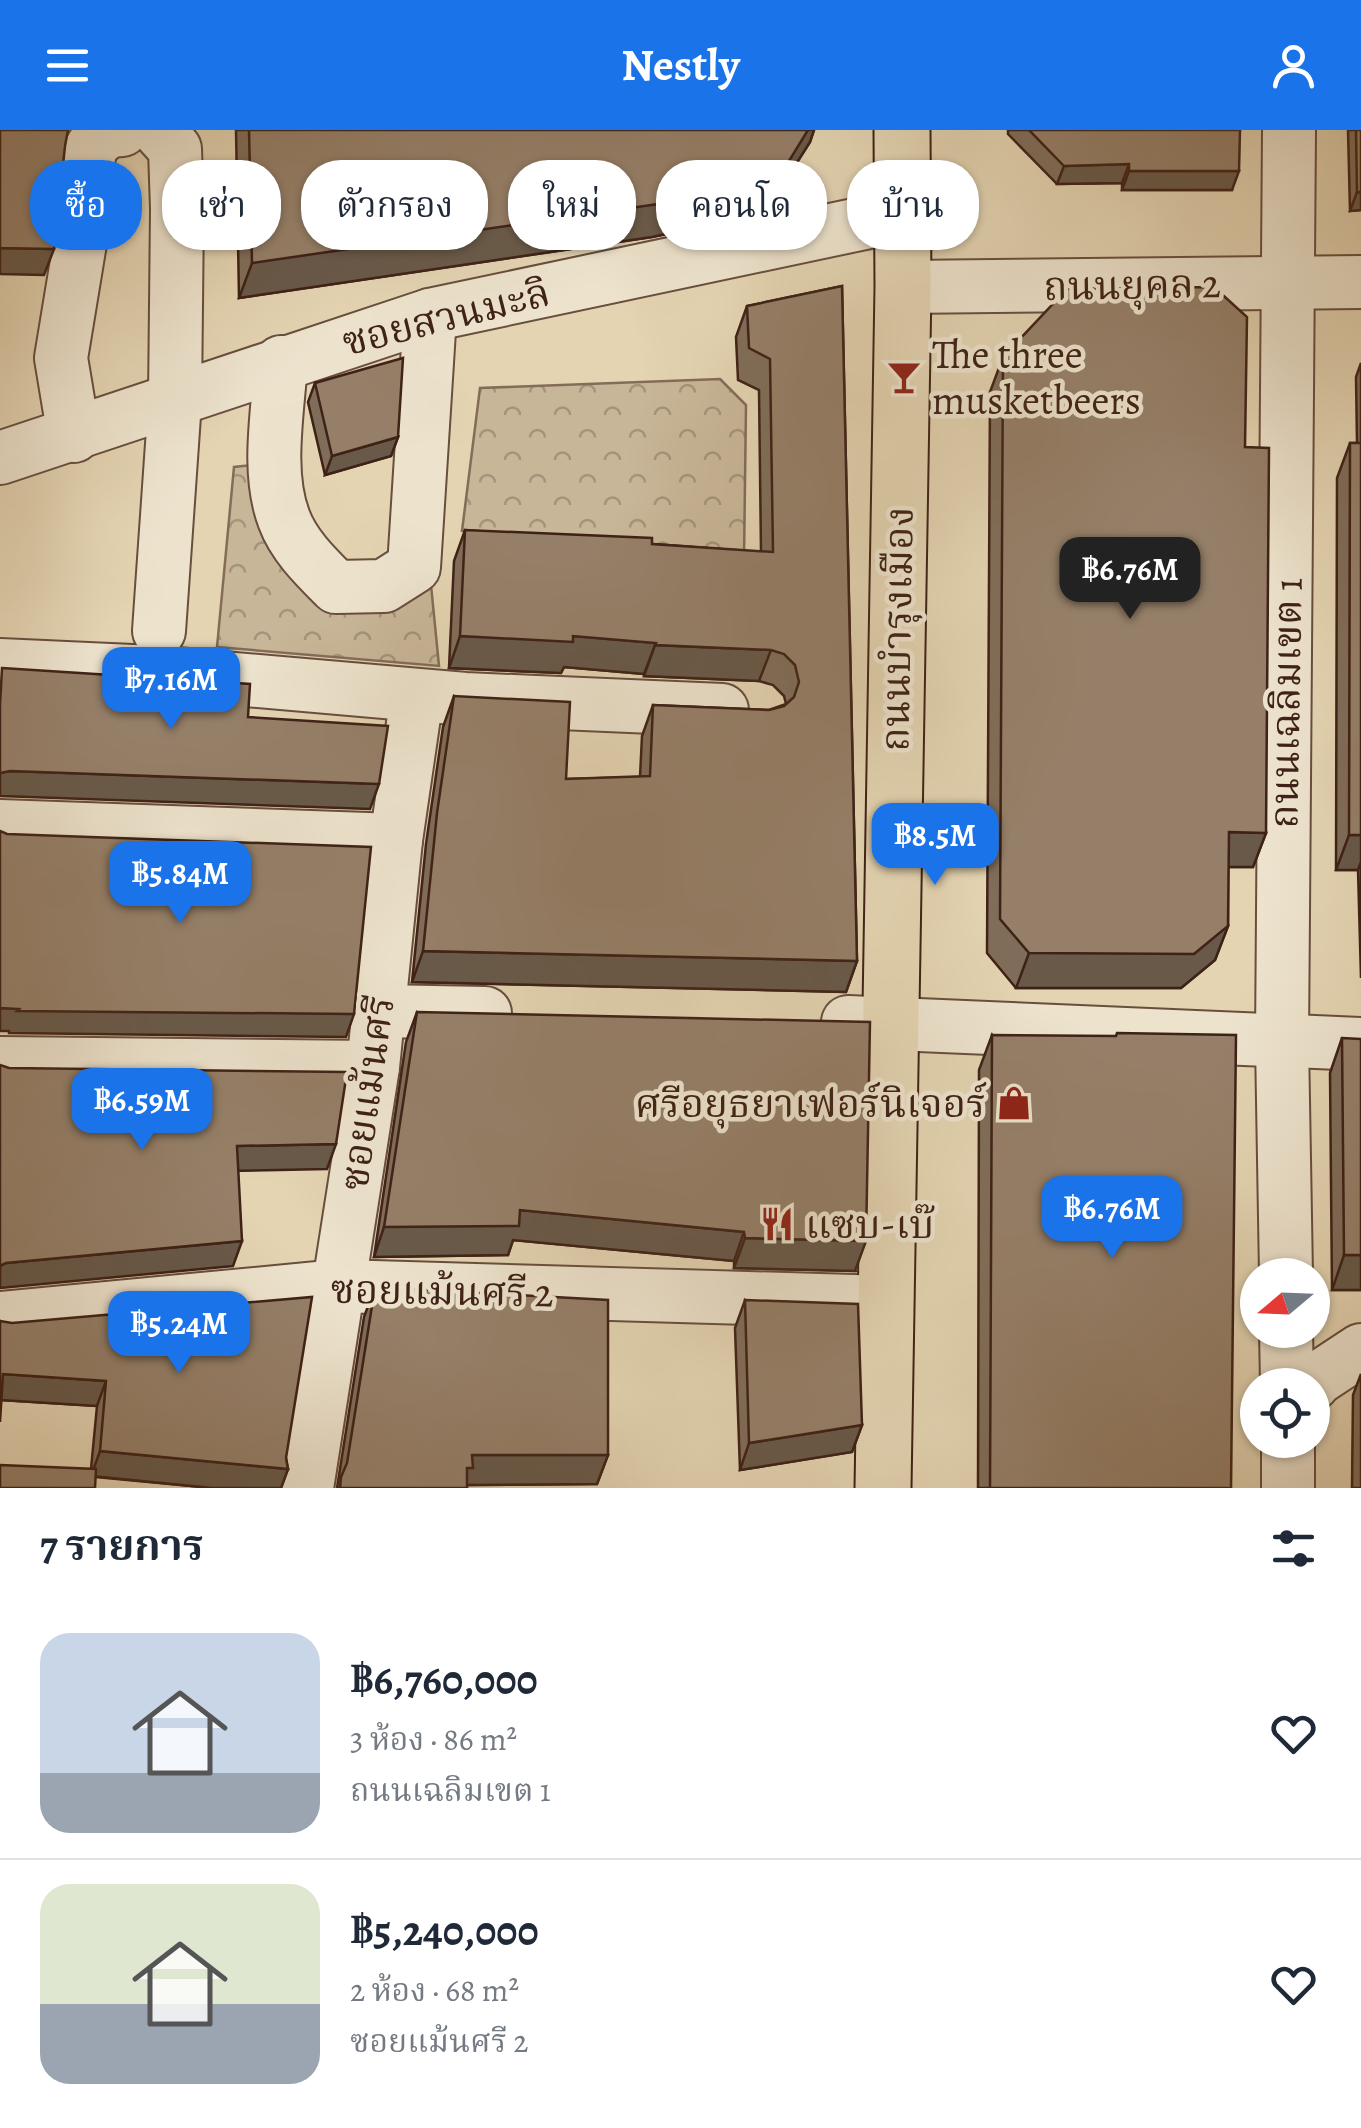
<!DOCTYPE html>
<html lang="th">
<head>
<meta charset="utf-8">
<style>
  body { margin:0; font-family:Alegreya,"Noto Serif Thai",serif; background:#f2f2f3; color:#1f2937; height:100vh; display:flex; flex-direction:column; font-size:38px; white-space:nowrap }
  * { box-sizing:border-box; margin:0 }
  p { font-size:32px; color:#747a83 }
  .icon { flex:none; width:55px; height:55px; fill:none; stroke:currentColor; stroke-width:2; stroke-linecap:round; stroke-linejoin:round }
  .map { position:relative; height:1358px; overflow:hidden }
  .side { display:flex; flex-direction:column; background:#fff; flex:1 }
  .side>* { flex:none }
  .hud { position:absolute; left:30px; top:30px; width:1302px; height:90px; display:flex; gap:20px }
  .needle { width:65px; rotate:251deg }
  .fabs { position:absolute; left:1240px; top:1128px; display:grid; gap:20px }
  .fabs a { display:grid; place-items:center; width:90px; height:90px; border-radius:50%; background:#fff; box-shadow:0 2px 8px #0004; font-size:50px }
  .price { position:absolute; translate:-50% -85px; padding:0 22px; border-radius:20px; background:#1a73e8; color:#fff; font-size:32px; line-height:65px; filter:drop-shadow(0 2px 5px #0008) }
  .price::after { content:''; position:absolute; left:50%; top:60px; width:30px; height:22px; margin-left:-15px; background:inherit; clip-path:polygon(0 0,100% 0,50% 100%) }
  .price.active { background:#222; color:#fff }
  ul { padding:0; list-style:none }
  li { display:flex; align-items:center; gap:30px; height:250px; padding:0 40px }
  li+li { border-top:2px solid #e0e1e3 }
  li span { display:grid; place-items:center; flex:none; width:280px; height:200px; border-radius:30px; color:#555 }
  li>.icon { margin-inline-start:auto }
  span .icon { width:120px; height:120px; fill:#fffc; stroke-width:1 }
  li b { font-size:42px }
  h2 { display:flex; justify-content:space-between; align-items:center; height:120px; padding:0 40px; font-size:42px }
  .chip { padding:0 35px; border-radius:40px; background:#fff; box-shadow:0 2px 8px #0004; font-size:35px; line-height:90px }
  .chip.active { background:#1a73e8; color:#fff }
  header { display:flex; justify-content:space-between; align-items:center; height:130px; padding:0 40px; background:#1a73e8; color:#fff; font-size:45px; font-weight:600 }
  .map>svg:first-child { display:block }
  .park { fill:url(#park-crowns); stroke:#846c58; stroke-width:2.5 }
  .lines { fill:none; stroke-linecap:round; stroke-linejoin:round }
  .minor-casing { stroke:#684e3e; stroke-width:56 }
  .major-casing { stroke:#3f2217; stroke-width:59 }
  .minor { stroke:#ede3cd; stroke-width:52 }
  .major { stroke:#e4d4b2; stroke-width:55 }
  .wall { fill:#806d59; stroke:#3f2217; stroke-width:2.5 }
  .shaded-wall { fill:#685949; stroke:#3f2217; stroke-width:2.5 }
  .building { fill:#957f68; stroke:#3f2217; stroke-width:2.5 }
  .labels { text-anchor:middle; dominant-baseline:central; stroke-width:9; stroke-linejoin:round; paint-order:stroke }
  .street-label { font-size:40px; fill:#3f2217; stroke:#ede3cd }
  .poi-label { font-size:40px; fill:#3f2217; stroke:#ede3cd; text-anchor:start }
</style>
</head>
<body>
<header><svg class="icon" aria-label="menu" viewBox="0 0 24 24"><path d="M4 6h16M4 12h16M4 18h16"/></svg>Nestly<svg class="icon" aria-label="person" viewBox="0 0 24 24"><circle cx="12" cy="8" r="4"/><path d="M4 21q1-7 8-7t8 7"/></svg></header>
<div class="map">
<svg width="1361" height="1358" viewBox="0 0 1361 1358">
  <defs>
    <pattern id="park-crowns" width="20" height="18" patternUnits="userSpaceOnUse" patternTransform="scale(2.5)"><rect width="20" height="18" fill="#c8b698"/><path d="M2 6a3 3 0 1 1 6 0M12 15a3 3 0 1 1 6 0" fill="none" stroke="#a4947b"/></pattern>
  </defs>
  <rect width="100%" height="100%" fill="#e4d4b2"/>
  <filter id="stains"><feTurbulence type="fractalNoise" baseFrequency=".002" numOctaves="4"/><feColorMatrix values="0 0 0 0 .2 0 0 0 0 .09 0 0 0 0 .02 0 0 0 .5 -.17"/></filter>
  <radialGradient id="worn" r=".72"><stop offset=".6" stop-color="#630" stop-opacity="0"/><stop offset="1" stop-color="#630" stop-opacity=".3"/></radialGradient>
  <!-- park -->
  <g class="park">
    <polygon points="720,249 746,275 744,430 462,401 480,258"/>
    <polygon points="252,335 293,437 431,455 439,536 217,517 234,337"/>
  </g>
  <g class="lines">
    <!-- minor casing -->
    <g class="minor-casing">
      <g id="minor">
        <polyline points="158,0 175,19 177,79 175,271 159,501"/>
        <polyline points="903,157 1361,152"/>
        <path d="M281 232C278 281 266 342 284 389 294 416 316 437 336 457L384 456 414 437 430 185"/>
        <polyline points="74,306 61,228 80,113 85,45 91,18 97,10 109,1 122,0"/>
        <polyline points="0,328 430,185 902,85"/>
        <polyline points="0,535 154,542 465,569 722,580"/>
        <polyline points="0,696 396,710"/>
        <polyline points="380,881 485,883"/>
        <polyline points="848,892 1361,914"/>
        <polyline points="0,933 373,937"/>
        <polyline points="1286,1145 1282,913 1289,0"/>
        <polyline points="0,1188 339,1156 886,1172"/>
        <polyline points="1286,1200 1287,1255"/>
        <polyline points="1312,1255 1317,1249 1361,1220"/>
        <polyline points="307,1358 373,937 396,710 417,566"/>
        <polyline points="1288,1358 1288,1310"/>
      </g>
    </g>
    <!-- major casing -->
    <g class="major-casing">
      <polyline id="major" points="883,1358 903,157 902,0"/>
    </g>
    <!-- minor -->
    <use href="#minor" class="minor"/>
    <!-- major -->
    <use href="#major" class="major"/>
  </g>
  <!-- wall -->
  <g class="wall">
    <polygon points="236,0 814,0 810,12 765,83 652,107 239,168"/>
    <polygon points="1008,0 1240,0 1232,60 1122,60 1122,53 1057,54 1008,4"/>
    <polygon points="1348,0 1361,0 1361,80 1350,81"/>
    <polygon points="842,156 857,831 846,862 412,852 426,714 443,597 454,566 566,649 640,647 642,606 653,575 769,580 786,574 784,566 773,555 759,551 644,546 644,544 564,537 561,543 449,538 454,431 465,400 761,422 759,260 738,250 736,207 747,176"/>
    <polygon points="1003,227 1245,317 1266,703 1253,737 1228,737 1228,796 1215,830 1181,858 1016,858 987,823 990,262"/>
    <polygon points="1361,233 1361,848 1358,740 1336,740 1337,348 1350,313 1357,313 1356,247"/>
    <polygon points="315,253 398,307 391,326 325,345 308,272"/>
    <polygon points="417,882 855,1141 734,1138 734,1131 513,1110 508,1125 374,1127 406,912"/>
    <polygon points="992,905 1231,1358 978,1358 979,940"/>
    <polygon points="1342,908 1361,1160 1332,1160 1330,943"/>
    <polygon points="375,1157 608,1325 597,1354 467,1355 467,1358 337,1358 364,1187"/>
    <polygon points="745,1170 862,1295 852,1322 740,1340 735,1198"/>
    <polygon points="0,1191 286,1328 288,1339 281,1358 212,1358 96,1347 91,1339 97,1276 2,1270"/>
    <polygon points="1361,1244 1361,1358 1352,1358 1353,1265"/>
  </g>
  <!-- shaded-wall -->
  <g class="shaded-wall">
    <polygon points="808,0 814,0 810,12 765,83 652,107 239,168 252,133"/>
    <polygon points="1129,34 1122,53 1057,54 1064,36"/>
    <polygon points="1129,41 1239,41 1232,60 1122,60"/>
    <polygon points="1357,62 1361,62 1361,80 1350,81"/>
    <polygon points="0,118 54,119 44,145 0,144"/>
    <polygon points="398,307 391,326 325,345 332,326"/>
    <polygon points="460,506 573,506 656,513 644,544 564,537 561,543 449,538"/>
    <polygon points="655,515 771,520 759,551 644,546"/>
    <polygon points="10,641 379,654 370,679 0,666 0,643"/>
    <polygon points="1229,702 1266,703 1253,737 1216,737"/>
    <polygon points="1349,705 1361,705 1361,732 1358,740 1336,740"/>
    <polygon points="1228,796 1215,830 1181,858 1016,858 1029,823"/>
    <polygon points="423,821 857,831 846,862 412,852"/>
    <polygon points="0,878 354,884 346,907 9,903 9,901 0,901"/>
    <polygon points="336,1014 327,1039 228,1041 237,1016"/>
    <polygon points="520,1080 744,1102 734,1131 513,1110 508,1125 374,1127 384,1097"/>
    <polygon points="745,1108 866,1111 855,1141 734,1138"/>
    <polygon points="242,1111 233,1136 0,1158 0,1136 6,1133"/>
    <polygon points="1344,1125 1361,1125 1361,1160 1332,1160"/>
    <polygon points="3,1244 106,1251 97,1276 0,1270"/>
    <polygon points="862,1295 852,1322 740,1340 749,1313"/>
    <polygon points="100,1321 288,1339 281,1358 212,1358 91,1346"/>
    <polygon points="472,1325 608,1325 597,1354 467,1355 460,1358"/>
  </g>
  <!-- building -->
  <g class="building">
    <polygon points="0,0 68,0 65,16 54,119 0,118"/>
    <polygon points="249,0 808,0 778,49 665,73 252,133"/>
    <polygon points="1029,0 1240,0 1239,41 1129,41 1129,34 1064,36"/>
    <polygon points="1356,0 1361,0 1361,62 1357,62"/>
    <polygon points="842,156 857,831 423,821 437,683 454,566 570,572 566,649 650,646 653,575 769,580 784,576 794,567 799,552 795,535 784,524 771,520 655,515 656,513 573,506 573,512 460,506 465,400 652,408 652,414 773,422 770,229 749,218 747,176"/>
    <polygon points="1214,157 1247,187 1245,317 1269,318 1266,703 1229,702 1228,796 1194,824 1029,823 1000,789 1003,227 1067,159"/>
    <polygon points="403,228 398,307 332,326 315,253"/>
    <polygon points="1350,313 1361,313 1361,705 1349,705"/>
    <polygon points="2,538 250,554 248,587 388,596 379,654 10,641 0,643 0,575"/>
    <polygon points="0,701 7,704 371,717 354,884 17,881 19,879 0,878"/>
    <polygon points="417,882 870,892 866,1111 745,1108 744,1102 520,1080 519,1096 384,1097"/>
    <polygon points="1117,903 1236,905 1231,1358 990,1358 992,905 1116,906"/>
    <polygon points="1342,908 1361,909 1361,1125 1344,1125"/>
    <polygon points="0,935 9,938 347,942 336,1014 237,1016 242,1111 6,1133 0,1136"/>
    <polygon points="375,1157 608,1170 608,1325 472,1325 473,1338 467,1338 467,1358 340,1358 341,1347 347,1333"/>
    <polygon points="312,1167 286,1328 288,1339 100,1321 106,1251 3,1244 0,1292 0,1191 12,1193"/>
    <polygon points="745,1170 858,1174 862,1295 749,1313"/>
    <polygon points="0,1335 96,1339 95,1358 0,1358"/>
  </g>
  <!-- icons -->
  <defs>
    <g id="bar-bare" transform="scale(2.7)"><path d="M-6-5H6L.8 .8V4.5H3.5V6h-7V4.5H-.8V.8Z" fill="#8f2418" stroke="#ede3cd" stroke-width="2.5" paint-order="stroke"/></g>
    <g id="shop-bare" transform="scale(2.7)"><path d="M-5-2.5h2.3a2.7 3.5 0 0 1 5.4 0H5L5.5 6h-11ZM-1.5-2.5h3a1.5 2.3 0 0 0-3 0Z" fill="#8f2418" stroke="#ede3cd" stroke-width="2.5" paint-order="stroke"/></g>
    <g id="restaurant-bare" transform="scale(2.7)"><path d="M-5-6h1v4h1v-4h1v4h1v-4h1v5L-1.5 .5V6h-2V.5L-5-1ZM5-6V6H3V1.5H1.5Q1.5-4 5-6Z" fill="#8f2418" stroke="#ede3cd" stroke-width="2.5" paint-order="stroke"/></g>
  </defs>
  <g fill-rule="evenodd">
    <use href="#bar-bare" x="904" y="247"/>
    <use href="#shop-bare" x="1014" y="973"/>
    <use href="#restaurant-bare" x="777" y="1094"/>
  </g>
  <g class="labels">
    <!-- street labels -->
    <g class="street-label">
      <text transform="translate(1132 155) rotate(-1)">ถนนยุคล 2</text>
      <text transform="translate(446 187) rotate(-14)">ซอยสวนมะลิ</text>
      <text transform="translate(897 499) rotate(-89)">ถนนบำรุงเมือง</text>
      <text transform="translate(1286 573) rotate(-89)">ถนนเฉลิมเขต 1</text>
      <text transform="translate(367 963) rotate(-82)">ซอยแม้นศรี</text>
      <text transform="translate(442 1161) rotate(1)">ซอยแม้นศรี 2</text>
    </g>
    <!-- poi labels -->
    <g class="poi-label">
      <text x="932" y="224">The three<tspan x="932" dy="46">musketbeers</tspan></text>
      <text x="986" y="973" text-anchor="end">ศรีอยุธยาเฟอร์นิเจอร์</text>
      <text x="805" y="1094">แซบ-เบ๊</text>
    </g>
  </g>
  <rect width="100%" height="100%" filter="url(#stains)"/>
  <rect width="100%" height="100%" fill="url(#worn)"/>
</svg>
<div class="fabs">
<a><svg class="needle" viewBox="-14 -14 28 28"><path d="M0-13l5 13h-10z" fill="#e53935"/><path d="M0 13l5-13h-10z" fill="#747a83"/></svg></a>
<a><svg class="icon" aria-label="locate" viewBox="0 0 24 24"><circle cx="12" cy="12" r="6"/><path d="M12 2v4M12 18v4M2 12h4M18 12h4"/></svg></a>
</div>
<b class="price active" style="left:1130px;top:492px">฿6.76M</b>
<b class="price" style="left:171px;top:602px">฿7.16M</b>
<b class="price" style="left:935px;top:758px">฿8.5M</b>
<b class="price" style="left:180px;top:796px">฿5.84M</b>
<b class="price" style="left:142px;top:1023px">฿6.59M</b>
<b class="price" style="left:1112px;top:1131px">฿6.76M</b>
<b class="price" style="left:179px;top:1246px">฿5.24M</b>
<div class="hud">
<a class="chip active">ซื้อ</a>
<a class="chip">เช่า</a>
<a class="chip">ตัวกรอง</a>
<a class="chip">ใหม่</a>
<a class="chip">คอนโด</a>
<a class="chip">บ้าน</a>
</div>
</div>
<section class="side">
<h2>7 รายการ<svg class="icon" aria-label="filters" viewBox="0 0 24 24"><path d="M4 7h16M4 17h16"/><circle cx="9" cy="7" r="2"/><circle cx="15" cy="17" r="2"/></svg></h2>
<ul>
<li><span style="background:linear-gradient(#c9d6e8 70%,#9aa5b1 0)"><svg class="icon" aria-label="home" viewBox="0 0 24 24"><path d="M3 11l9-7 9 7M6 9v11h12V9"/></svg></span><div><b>฿6,760,000</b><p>3 ห้อง · 86 m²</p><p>ถนนเฉลิมเขต 1</p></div><svg class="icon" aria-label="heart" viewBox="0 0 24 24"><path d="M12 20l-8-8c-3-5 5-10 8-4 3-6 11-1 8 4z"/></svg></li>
<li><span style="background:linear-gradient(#dfe7d0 60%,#9aa5b1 0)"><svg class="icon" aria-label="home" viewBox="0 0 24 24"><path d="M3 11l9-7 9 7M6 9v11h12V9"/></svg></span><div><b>฿5,240,000</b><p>2 ห้อง · 68 m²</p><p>ซอยแม้นศรี 2</p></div><svg class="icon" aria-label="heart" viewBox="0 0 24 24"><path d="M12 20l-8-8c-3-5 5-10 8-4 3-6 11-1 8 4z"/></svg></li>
</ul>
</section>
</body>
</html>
